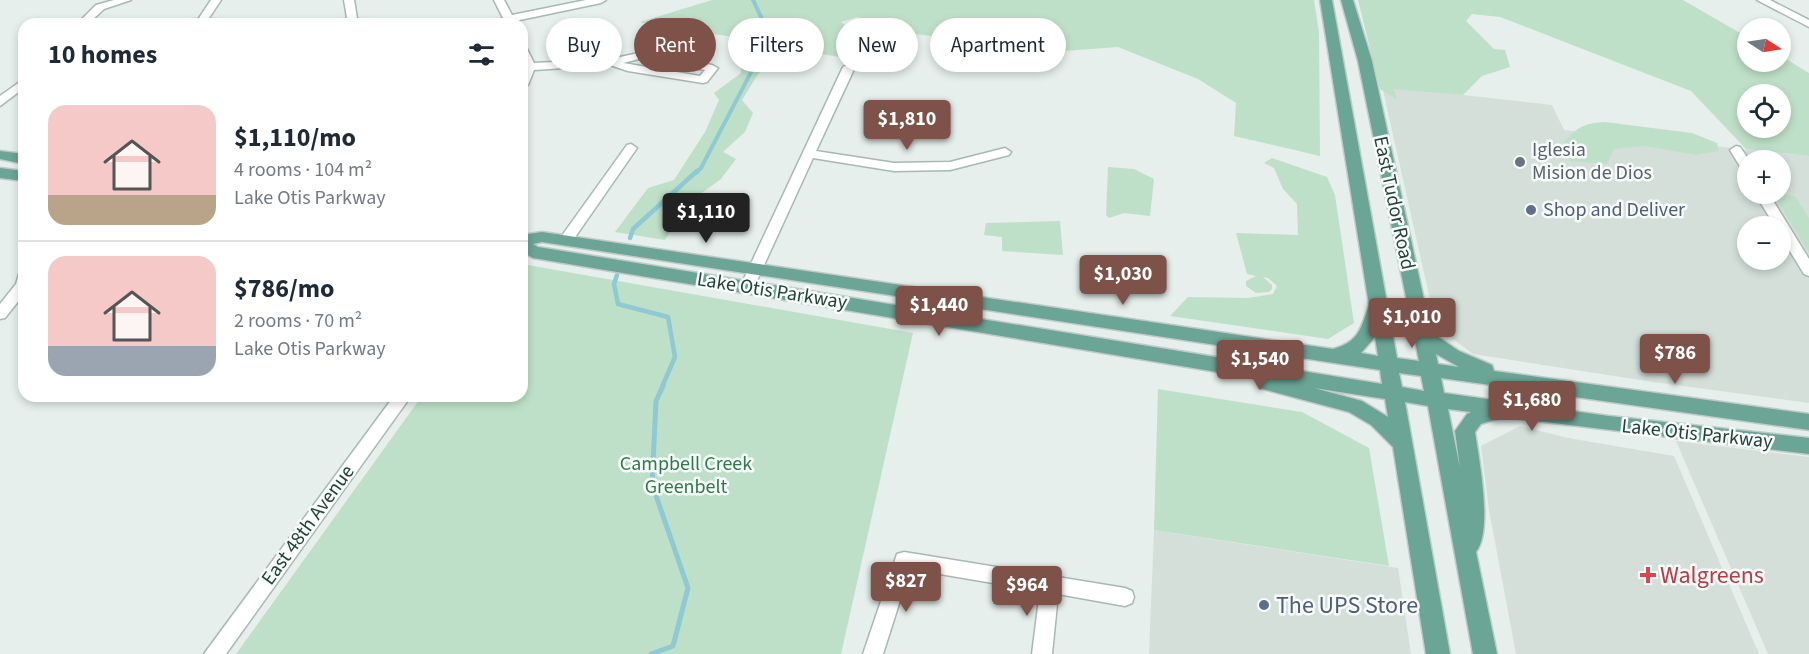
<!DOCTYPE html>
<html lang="en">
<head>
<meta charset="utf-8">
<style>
  body { margin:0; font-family:"Source Sans 3",sans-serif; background:#f6f6f7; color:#1f2937; height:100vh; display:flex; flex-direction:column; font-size:22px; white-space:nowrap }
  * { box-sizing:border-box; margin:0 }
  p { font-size:20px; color:#747a83 }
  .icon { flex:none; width:33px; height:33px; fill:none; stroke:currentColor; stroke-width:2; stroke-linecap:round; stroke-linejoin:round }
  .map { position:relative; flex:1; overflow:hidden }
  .drawer { position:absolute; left:18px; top:18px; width:510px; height:384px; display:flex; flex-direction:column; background:#fff; border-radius:18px; box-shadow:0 3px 9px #0003 }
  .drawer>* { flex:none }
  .hud { position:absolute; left:546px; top:18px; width:570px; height:54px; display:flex; gap:12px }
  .needle { width:39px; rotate:102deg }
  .controls { position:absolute; left:1737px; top:18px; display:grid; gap:12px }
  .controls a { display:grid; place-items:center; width:54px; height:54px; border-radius:50%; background:#fff; box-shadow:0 3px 9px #0003; font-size:30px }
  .price { position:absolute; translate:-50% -51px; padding:0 14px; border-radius:6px; background:#7f5249; color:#fff; font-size:20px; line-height:39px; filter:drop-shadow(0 2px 3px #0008) }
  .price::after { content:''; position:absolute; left:50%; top:36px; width:18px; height:14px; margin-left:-9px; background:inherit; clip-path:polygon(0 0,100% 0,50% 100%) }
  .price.on { background:#222; color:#fff }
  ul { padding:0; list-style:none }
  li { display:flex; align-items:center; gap:18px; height:150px; padding:0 30px }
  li+li { border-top:2px solid #e0e1e3 }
  li span { display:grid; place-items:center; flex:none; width:168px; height:120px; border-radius:18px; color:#555 }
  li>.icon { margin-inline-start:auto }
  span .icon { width:72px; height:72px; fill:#fffc; stroke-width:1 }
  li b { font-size:26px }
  h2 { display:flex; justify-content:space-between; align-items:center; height:72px; padding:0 30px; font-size:26px }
  .chip { padding:0 21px; border-radius:27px; background:#fff; box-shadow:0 3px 9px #0003; font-size:21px; line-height:54px }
  .chip.on { background:#7f5249; color:#fff }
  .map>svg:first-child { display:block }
  .built { fill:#d4dfda; fill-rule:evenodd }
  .green { fill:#bfe0c8; fill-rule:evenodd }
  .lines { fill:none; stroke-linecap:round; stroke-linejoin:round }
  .stream-far2 { stroke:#8ec9d4; stroke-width:4 }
  .stream-far1 { stroke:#8ec9d4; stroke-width:4.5 }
  .stream { stroke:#8ec9d4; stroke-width:5 }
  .minor-casing { stroke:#a8b8b2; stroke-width:3 }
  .major-casing { stroke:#c2cac8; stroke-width:3 }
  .minor { fill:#fff; fill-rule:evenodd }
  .major { fill:#6aa596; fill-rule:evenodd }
  .worship-dot { fill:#6b7280; stroke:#f7fbf9; stroke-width:2 }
  .service-dot { fill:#5c6f8a; stroke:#f7fbf9; stroke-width:2 }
  .health-dot { fill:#e0444e; stroke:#f7fbf9; stroke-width:2 }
  .labels { text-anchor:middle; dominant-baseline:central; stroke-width:5; stroke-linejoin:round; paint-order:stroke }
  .worship-label { font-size:20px; fill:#5b616d; stroke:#f7fbf9; text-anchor:start }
  .street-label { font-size:20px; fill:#24423a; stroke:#f7fbf9 }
  .service-label { font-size:20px; fill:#4e5e75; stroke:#f7fbf9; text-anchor:start }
  .park-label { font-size:20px; fill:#2d7a4b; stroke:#f7fbf9 }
  .near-health-label { font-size:24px; fill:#be3a42; stroke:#f7fbf9; text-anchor:start }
  .near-service-label { font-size:24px; fill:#4e5e75; stroke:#f7fbf9; text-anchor:start }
</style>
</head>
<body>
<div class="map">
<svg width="1809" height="654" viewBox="0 0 1809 654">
  <rect width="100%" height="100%" fill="#e6efeb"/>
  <!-- built -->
  <g class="built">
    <path d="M1382 86 1552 105 1564 130 1809 156V403L1653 382 1473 354 1436 326ZM1748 160H1780V194H1748ZM1748 226H1780V260H1748Z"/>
    <polygon points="1520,426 1568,438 1674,456 1759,654 1516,654 1489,510 1481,446"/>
    <polygon points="1676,441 1809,457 1809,654 1768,654"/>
    <polygon points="1154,530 1398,568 1411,654 1149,654"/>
  </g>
  <!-- green -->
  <g class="green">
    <path d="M712 0H1314L1319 32 1320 156 1234 136 1236 103 1198 79 1118 47 1065 51 905 33 857 17 841 22 870 45 865 61 784 48 758 74 742 100 753 113 745 132 723 152 736 159 721 179 688 203 665 240 615 232 648 188 674 180 705 132 719 100 714 93 741 73 742 58 749 41C714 30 675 35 640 22Z"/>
    <path d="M1358 0H1683L1747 37 1748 62H1780L1781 56 1809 73V156L1746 149 1691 91 1500 17 1472 14 1466 21 1494 49 1505 50 1510 67 1482 76 1463 95 1394 89 1397 100 1380 89ZM1748 94H1780V128H1748Z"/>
    <path d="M1605 122 1692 133 1717 143 1719 151 1696 155 1644 146 1614 149 1607 164 1570 161 1564 142C1577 127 1585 123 1605 122Z"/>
    <polygon points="1272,158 1327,177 1335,195 1354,323 1328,339 1170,316 1188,297 1248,298 1273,294 1277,286 1268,278 1263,277 1272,285 1272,289 1269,292 1256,293 1246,286 1246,281 1256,276 1247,274 1236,233 1298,235 1297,204 1283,189 1274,168 1264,163"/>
    <polygon points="1108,167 1134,169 1154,179 1150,216 1124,213 1109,218 1106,215"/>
    <polygon points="1773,194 1795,196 1809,218 1809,253"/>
    <polygon points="1060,221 1063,255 1002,251 1002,237 984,235 986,223"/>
    <polygon points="522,264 913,333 841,654 236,654 422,396 522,396"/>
    <polygon points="1158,389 1302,412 1369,448 1389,566 1154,530"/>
  </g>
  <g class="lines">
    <!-- stream-far2 -->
    <polyline class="stream-far2" points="696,173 701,168 770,36 753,0"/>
    <!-- stream-far1 -->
    <g class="stream-far1">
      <polyline points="630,238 633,229 697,171"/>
      <polyline points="617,275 614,284 618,304 668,317 675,357 662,387"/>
    </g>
    <!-- stream -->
    <polyline class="stream" points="651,654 673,646 688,588 652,484 656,401 663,386"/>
    <!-- minor casing -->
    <g class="minor-casing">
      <g id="minor">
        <polygon points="114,0 131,0 104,9 88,24 77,24 96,5"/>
        <polygon points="211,0 221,0 205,24 195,24"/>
        <polygon points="344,0 354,0 357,18 354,24 344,24 347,18"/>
        <polygon points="494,0 504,0 512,15 586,0 606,0 601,3 515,21 516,24 506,24"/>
        <polygon points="1757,0 1770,0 1809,20 1809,27"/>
        <path d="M522 46 527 49 534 63 611 59 643 52 712 65 718 68 707 82 703 83 628 71 610 65 534 70 528 85 522 88 524 67ZM643 58 705 70 700 76 623 63Z"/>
        <polygon points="849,64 855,67 816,151 894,163 950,162 1005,148 1011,152 1009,155 950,170 894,171 813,158 754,287 747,292 742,291 740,287 843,67"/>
        <polygon points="24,79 24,88 0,106 0,96"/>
        <polygon points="631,144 637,148 571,243 561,243 559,240 561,237 627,145"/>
        <polygon points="1736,146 1740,147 1749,160 1748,174 1744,173 1730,150"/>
        <polygon points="1755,194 1769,194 1809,259 1809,276 1804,274 1780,235 1780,226 1775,226"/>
        <polygon points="24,272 24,294 5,318 0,319 0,304 16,284 19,274"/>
        <polygon points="394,396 411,396 226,654 204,654"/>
        <polygon points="904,552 1125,588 1132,591 1134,597 1132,603 1125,606 1058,594 1052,654 1032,654 1040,591 910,569 883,654 863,654 895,560 897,554"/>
      </g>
    </g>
    <!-- major casing -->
    <g class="major-casing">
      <g id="major">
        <path d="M1320 0H1332L1397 358 1419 361 1358 61 1341 0H1353L1372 61 1431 332 1459 351 1492 365 1494 371 1809 414V430L1441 378 1444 393 1609 416 1809 438V454L1503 417 1481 424 1475 432C1479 459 1493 531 1476 552L1497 654H1473L1428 406 1405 402 1450 654H1426L1393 447 1371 425 1349 412 1259 388 1257 383 1259 379 533 258 522 252V235L542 232 1333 349C1359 342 1361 328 1369 305ZM542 242 1380 370 1382 384 538 247 533 244ZM1375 337 1378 356 1361 353ZM1436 354 1459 367 1438 364ZM1399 373 1421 376 1424 391 1402 387ZM1314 388 1385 399 1388 417 1362 401ZM1448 409 1471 412 1467 414 1455 431 1460 468Z"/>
        <polygon points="0,151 24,154 24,164 0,159"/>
        <polygon points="0,168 24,171 24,181 0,178"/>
      </g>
    </g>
    <!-- minor -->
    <use href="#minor" class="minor"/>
    <!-- major -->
    <use href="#major" class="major"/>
  </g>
  <!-- markers -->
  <circle class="worship-dot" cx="1520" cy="162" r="6"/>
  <g class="service-dot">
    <circle cx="1531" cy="210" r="6"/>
    <circle cx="1264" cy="605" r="6"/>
  </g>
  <path class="health-dot" d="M1645 566h6v6h6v6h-6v6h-6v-6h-6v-6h6z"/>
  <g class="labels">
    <!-- worship labels -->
    <g class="worship-label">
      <text x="1532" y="150">Iglesia<tspan x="1532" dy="23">Mision de Dios</tspan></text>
    </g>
    <!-- street labels -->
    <g class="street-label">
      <text transform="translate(1394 203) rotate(78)">East Tudor Road</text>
      <text transform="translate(772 291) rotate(9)">Lake Otis Parkway</text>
      <text transform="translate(1697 434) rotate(6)">Lake Otis Parkway</text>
      <text transform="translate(308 525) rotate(-54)">East 48th Avenue</text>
    </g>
    <!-- service labels -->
    <g class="service-label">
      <text x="1543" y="210">Shop and Deliver</text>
    </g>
    <!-- park labels -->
    <g class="park-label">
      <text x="686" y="464">Campbell Creek<tspan x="686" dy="23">Greenbelt</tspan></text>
    </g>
    <!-- near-health labels -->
    <g class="near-health-label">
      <text x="1660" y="575">Walgreens</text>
    </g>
    <!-- near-service labels -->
    <g class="near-service-label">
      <text x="1276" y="605">The UPS Store</text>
    </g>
  </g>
</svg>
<div class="controls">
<a><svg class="needle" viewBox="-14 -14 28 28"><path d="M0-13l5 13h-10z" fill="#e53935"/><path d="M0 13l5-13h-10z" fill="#747a83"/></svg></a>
<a><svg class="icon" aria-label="locate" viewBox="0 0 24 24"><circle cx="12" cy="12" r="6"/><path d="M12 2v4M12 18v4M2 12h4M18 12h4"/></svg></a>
<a>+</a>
<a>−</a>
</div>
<b class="price" style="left:907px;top:151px">$1,810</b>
<b class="price on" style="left:706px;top:244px">$1,110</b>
<b class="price" style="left:1123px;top:306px">$1,030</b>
<b class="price" style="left:939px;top:337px">$1,440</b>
<b class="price" style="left:1412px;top:349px">$1,010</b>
<b class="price" style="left:1675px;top:385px">$786</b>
<b class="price" style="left:1260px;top:391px">$1,540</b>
<b class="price" style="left:1532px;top:432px">$1,680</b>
<b class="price" style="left:906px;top:613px">$827</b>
<b class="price" style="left:1027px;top:617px">$964</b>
<div class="hud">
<a class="chip">Buy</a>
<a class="chip on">Rent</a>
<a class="chip">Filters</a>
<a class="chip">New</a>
<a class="chip">Apartment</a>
</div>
<section class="drawer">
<h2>10 homes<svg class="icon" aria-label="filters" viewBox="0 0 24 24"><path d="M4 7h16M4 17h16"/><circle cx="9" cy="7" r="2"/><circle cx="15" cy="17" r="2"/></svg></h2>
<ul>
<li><span style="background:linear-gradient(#f6c9c9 75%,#b9a48a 0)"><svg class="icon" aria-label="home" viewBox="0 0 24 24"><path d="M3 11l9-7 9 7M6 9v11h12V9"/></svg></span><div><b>$1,110/mo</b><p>4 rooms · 104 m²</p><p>Lake Otis Parkway</p></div></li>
<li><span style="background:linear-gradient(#f6c9c9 75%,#9aa5b1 0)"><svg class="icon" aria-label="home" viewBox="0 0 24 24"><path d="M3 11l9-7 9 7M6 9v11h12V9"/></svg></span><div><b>$786/mo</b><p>2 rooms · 70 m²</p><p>Lake Otis Parkway</p></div></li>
</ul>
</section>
</div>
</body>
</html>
